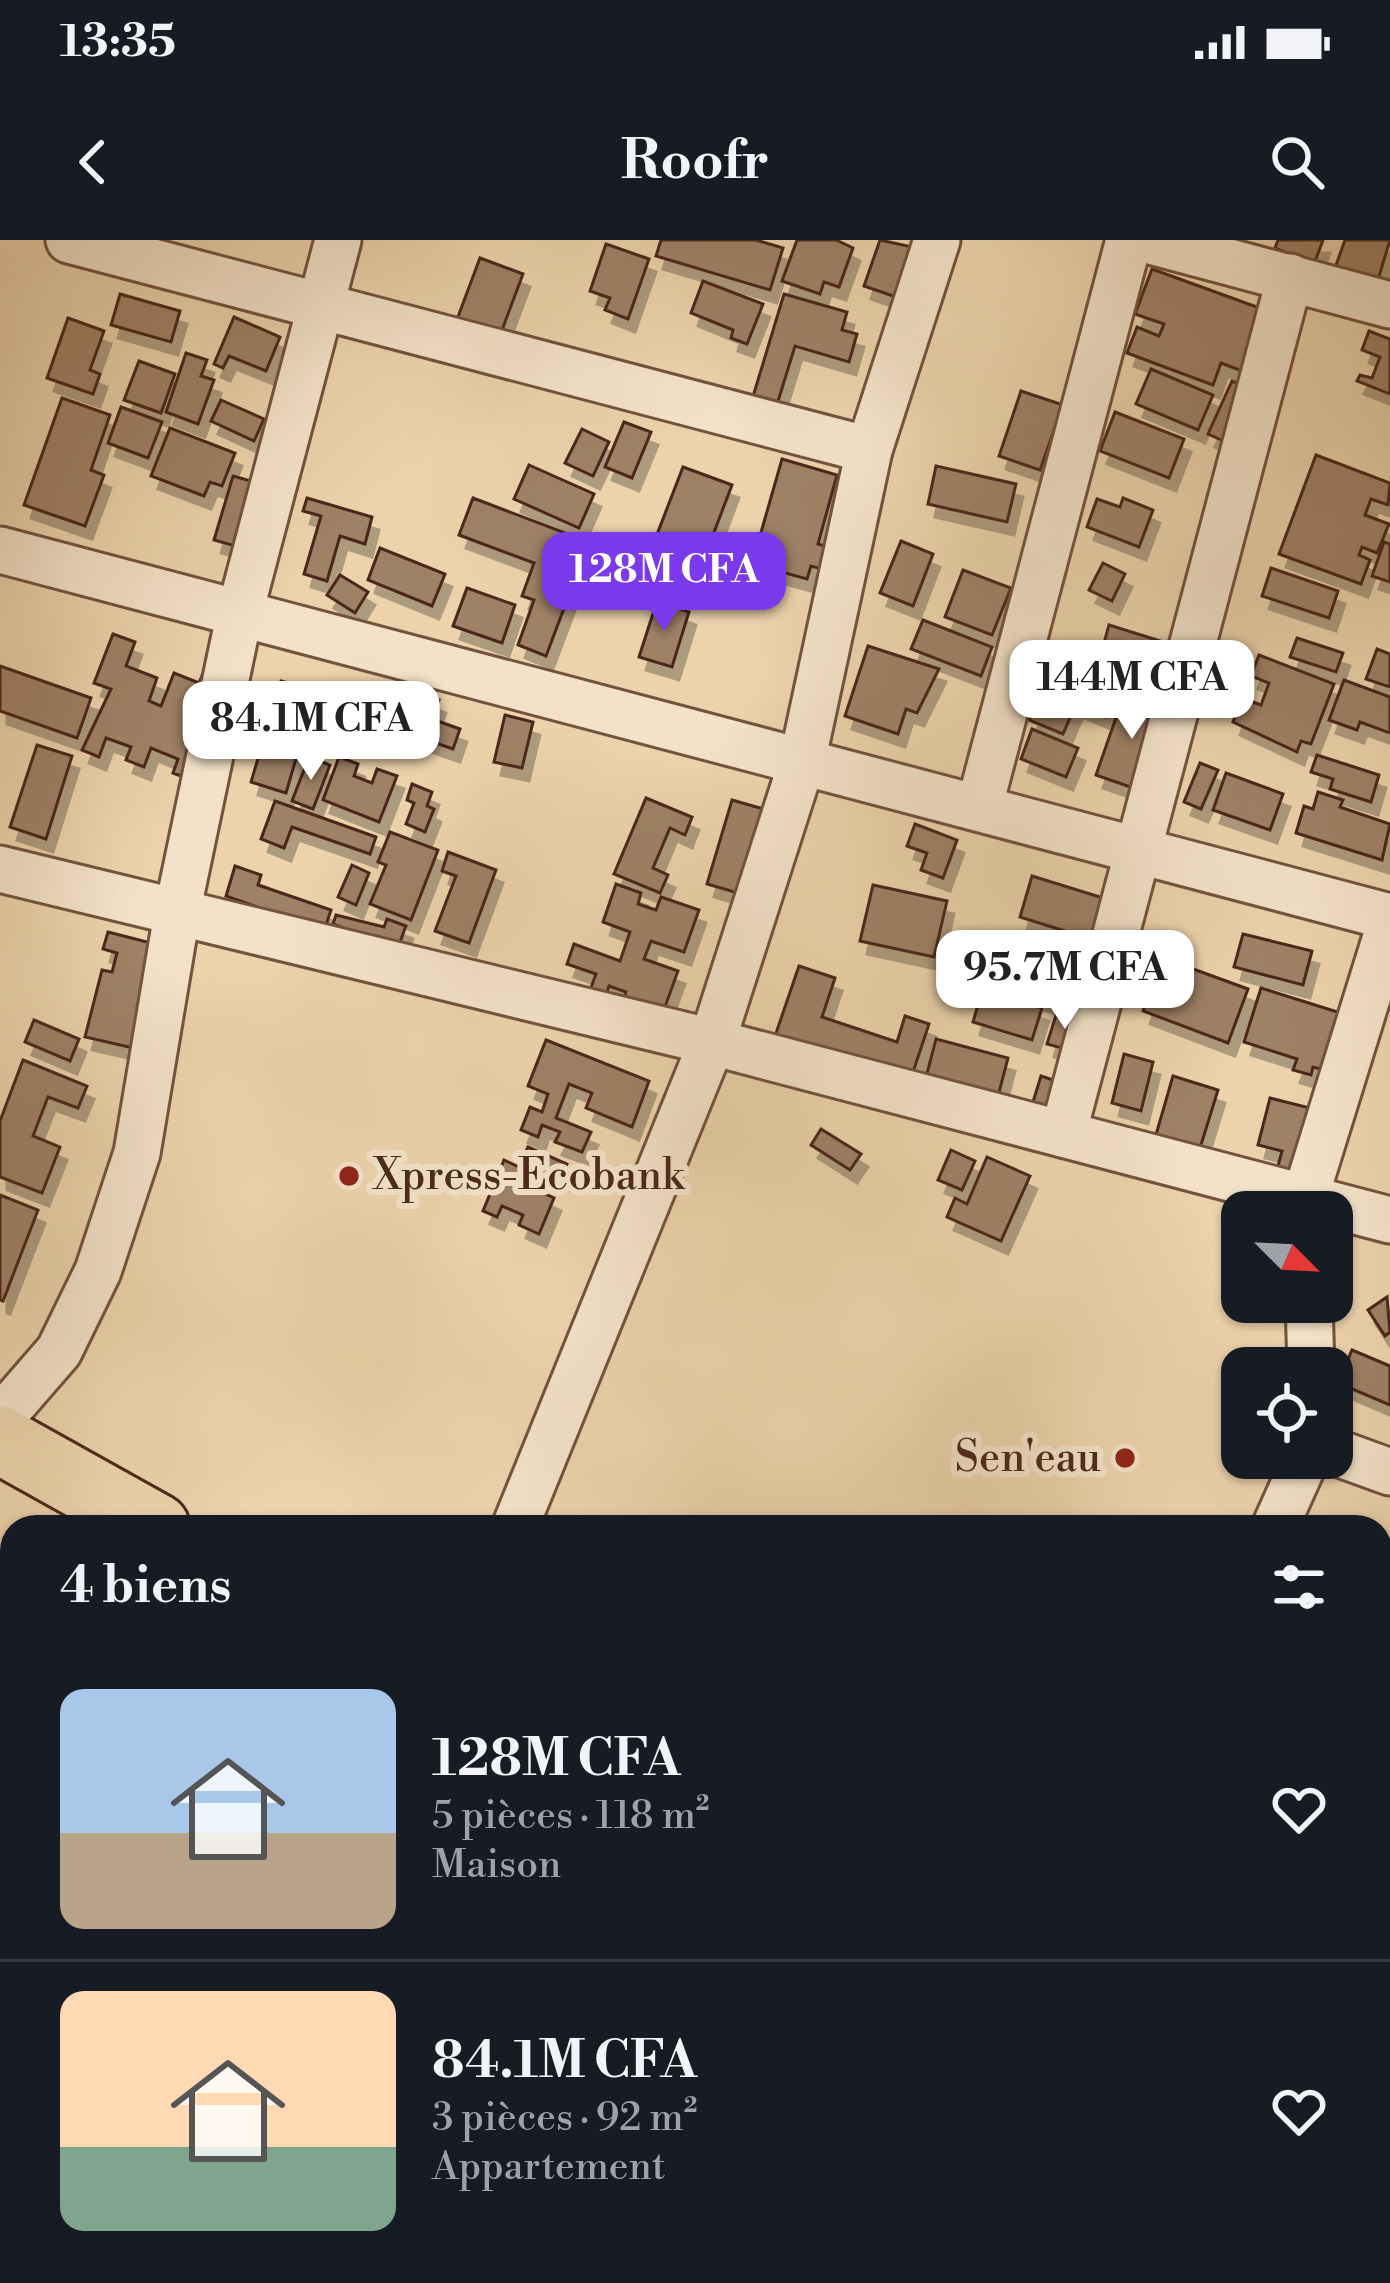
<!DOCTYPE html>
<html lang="fr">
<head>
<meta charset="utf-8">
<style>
  body { margin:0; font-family:"Libre Bodoni",serif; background:#242831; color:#f1f3f6; height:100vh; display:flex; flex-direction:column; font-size:45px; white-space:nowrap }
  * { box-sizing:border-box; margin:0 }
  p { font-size:39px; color:#9ea1a6 }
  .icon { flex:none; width:66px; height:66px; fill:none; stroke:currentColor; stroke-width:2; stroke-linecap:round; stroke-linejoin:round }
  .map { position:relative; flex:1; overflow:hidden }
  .sheet { position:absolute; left:0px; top:1275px; width:1392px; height:768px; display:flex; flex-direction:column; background:#171b24; border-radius:36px 36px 0 0; box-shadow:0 3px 9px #0004 }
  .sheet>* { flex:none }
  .needle { width:78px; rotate:114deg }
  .tools { position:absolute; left:1221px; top:951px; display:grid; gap:24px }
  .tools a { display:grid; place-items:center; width:132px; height:132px; border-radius:24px; background:#171b24; box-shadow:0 3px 9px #0004; font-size:60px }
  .price { position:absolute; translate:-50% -102px; padding:0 27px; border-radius:24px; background:#fff; color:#222; font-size:39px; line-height:78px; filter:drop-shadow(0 3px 6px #0008) }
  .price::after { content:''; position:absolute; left:50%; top:72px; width:36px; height:27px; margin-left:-18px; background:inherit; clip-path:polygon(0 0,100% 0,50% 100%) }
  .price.on { background:#7c3aed; color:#fff }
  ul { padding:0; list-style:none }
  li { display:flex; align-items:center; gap:36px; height:300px; padding:0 60px }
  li+li { border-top:3px solid #363941 }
  li span { display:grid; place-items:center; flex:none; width:336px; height:240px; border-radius:24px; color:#555 }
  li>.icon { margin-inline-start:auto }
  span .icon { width:144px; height:144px; fill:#fffc; stroke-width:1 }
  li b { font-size:51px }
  h2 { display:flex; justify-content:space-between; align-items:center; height:144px; padding:0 60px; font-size:51px }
  .status { display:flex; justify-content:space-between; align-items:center; height:84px; padding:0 60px; background:#171b24; direction:ltr }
  .status svg { height:33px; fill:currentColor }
  header { display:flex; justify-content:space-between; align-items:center; height:156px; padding:0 60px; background:#171b24; font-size:54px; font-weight:700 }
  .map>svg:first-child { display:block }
  .building { fill:#9f8166; stroke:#4b281a; stroke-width:3; filter:url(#shadow) }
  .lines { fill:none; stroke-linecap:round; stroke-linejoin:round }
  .street-casing { stroke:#73533e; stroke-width:51 }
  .highway-casing { stroke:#4b281a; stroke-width:72 }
  .street { stroke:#f3e2c9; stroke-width:45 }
  .highway { stroke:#ecd3ac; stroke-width:66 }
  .poi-dot { fill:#8f2418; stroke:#f3e2c9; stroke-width:4.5 }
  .labels { text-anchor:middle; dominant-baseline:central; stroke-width:12; stroke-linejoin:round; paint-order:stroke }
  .poi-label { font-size:42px; fill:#4b281a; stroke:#f3e2c9; text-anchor:start }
</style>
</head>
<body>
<div class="status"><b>13:35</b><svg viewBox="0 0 49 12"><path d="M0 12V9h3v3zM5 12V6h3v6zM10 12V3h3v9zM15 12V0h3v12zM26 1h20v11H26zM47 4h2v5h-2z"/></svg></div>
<header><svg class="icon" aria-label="back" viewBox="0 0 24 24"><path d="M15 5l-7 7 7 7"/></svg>Roofr<svg class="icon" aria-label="search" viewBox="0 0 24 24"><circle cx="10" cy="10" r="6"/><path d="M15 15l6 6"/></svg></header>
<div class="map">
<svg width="1390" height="2043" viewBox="0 0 1390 2043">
  <defs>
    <filter id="shadow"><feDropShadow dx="7" dy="13" stdDeviation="0" flood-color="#0004"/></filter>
  </defs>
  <rect width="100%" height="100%" fill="#ecd3ac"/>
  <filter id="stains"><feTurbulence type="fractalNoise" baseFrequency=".00167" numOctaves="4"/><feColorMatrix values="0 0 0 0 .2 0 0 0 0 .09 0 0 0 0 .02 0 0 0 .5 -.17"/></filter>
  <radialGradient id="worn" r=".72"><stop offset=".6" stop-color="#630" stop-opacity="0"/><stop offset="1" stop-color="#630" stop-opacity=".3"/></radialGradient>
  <!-- building -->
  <g class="building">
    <polygon points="661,0 756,0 783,8 770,50 656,16"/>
    <polygon points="797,0 836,0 853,8 839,47 824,42 820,54 782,41"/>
    <polygon points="880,0 917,8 899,58 864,46"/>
    <polygon points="1278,0 1323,0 1314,24 1275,8"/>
    <polygon points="1345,0 1390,0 1377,43 1335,28"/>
    <polygon points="606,4 649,19 628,79 605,70 610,58 590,51"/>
    <polygon points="480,18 523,34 499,98 456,82"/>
    <polygon points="1152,29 1265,70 1242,131 1221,123 1213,145 1127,113 1137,87 1159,96 1164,84 1135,74"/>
    <polygon points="703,41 763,64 747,104 731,98 733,90 691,73"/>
    <polygon points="120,54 180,71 171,102 111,85"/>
    <polygon points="784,54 847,72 842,90 857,94 849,122 795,106 775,171 751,163"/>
    <polygon points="234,77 280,97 266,131 229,116 223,128 214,124"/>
    <polygon points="68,78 104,91 90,130 100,134 93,154 47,138"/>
    <polygon points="1369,91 1390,99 1390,154 1357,141 1360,135 1372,138 1380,117 1362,110"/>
    <polygon points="186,113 207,120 201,136 214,140 198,184 166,172"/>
    <polygon points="139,121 175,134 161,173 124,160"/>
    <polygon points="1151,129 1213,155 1198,190 1136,164"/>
    <polygon points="1232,141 1249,148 1226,202 1208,194"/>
    <polygon points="1021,151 1063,165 1040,230 999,216"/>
    <polygon points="62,158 110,175 91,230 104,235 85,286 24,265"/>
    <polygon points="221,160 264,179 254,201 211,181"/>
    <polygon points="121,167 162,182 148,218 108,203"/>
    <polygon points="1115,172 1184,199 1169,238 1100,211"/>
    <polygon points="624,182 651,192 632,238 605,227"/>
    <polygon points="170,188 235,213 222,246 210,242 204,256 151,236"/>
    <polygon points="582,189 609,202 593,236 565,223"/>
    <polygon points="1316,215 1390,243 1388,265 1371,259 1365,275 1389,284 1377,313 1362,307 1359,315 1370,320 1361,344 1279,314"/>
    <polygon points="782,219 837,235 818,304 831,308 825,330 811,326 807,339 752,324"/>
    <polygon points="529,225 594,254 579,288 514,259"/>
    <polygon points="936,226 1016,244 1007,282 928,264"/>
    <polygon points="683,227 732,245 705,316 656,297"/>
    <polygon points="233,236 265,245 246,309 214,300"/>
    <polygon points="307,258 372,277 365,304 340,296 327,341 304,334 321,276 303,271"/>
    <polygon points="473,258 589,302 546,416 518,405 534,360 522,356 534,323 459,295"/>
    <polygon points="1123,258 1153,270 1139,307 1087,287 1097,259 1120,267"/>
    <polygon points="901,301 933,314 913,366 880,353"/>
    <polygon points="1384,302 1390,304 1390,342 1372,336"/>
    <polygon points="380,308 445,334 432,366 368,340"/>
    <polygon points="1103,323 1125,334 1112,361 1089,350"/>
    <polygon points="1271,328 1338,351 1329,378 1262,356"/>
    <polygon points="963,330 1011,348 992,395 945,377"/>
    <polygon points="340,335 368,352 355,373 327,355"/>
    <polygon points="467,348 515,365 502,403 453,386"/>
    <polygon points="657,361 689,372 672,427 639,417"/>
    <polygon points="923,380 992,407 981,436 911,409"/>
    <polygon points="1109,385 1173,405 1164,434 1101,414"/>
    <polygon points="113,394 135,402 126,426 157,438 149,461 161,466 174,433 199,443 209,419 191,486 206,492 189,539 173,533 178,519 151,508 144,527 126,520 131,507 106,498 99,517 82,510 111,449 94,443"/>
    <polygon points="1297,398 1343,413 1336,432 1290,417"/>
    <polygon points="1060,405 1125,432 1106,477 1076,464 1063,494 1029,480"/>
    <polygon points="868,406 939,429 917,473 906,469 898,494 845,476"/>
    <polygon points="1377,409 1390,414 1390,447 1366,439"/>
    <polygon points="1259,415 1334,444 1311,504 1301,501 1297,512 1233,482 1242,458 1261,465 1269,443 1251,436"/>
    <polygon points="0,426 91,458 77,498 0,471"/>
    <polygon points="1344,440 1390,457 1390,493 1360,482 1357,490 1329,480"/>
    <polygon points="281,441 316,450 286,553 251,542"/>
    <polygon points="390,447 410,455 405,472 383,465"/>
    <polygon points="421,454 439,460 432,479 460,489 453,509 407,493"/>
    <polygon points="1124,455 1167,470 1139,550 1096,535"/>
    <polygon points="505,475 533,482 522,528 494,522"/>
    <polygon points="1032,489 1078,508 1066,537 1021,519"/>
    <polygon points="37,505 72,516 46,599 10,587"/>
    <polygon points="1317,515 1379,535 1371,562 1330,549 1333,539 1311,532"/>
    <polygon points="309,517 330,525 313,569 292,561"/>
    <polygon points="339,517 358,524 354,536 372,543 377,529 397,536 379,582 323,560"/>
    <polygon points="1200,523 1218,530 1201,569 1184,562"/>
    <polygon points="1226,533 1283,554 1270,590 1213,570"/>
    <polygon points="412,544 432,552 427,566 434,569 425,592 406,584 414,563 407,560"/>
    <polygon points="1318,552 1343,560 1340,567 1390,584 1382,620 1296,593 1304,566 1313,569"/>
    <polygon points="646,558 692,577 685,595 670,588 653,628 668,635 660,653 614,634"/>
    <polygon points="732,560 774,572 748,656 707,644"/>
    <polygon points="275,561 376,597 370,614 292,587 284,608 261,599"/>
    <polygon points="915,584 957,600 943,638 921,630 927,613 907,606"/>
    <polygon points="390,592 438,610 411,680 370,664 386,625 378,622"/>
    <polygon points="448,612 496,630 469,703 435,691 456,636 442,631"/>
    <polygon points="352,625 369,633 356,665 338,657"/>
    <polygon points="235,626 261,635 258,645 331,670 324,691 226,656"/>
    <polygon points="1032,636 1113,661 1100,702 1020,677"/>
    <polygon points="616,644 641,653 638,664 656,670 661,657 699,670 684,712 651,701 644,719 678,731 662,775 623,761 626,752 609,746 605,758 589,753 596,734 567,724 574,704 620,721 630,692 603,682"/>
    <polygon points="873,645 947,661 934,717 860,701"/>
    <polygon points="336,675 384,687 387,679 406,686 397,710 333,684"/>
    <polygon points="108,692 159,705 133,808 85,797 102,730 112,732 117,713 103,709"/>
    <polygon points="1243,694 1312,711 1303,745 1234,727"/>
    <polygon points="1075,705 1099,713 1081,771 1004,747 1013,717 1066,734"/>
    <polygon points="1163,718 1248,749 1228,803 1143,771"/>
    <polygon points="799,726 835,738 822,777 897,802 905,776 929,784 909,844 774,799"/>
    <polygon points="1261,748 1344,774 1327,831 1313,827 1311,835 1293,830 1297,819 1244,802"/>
    <polygon points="982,751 1042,768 1032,800 973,782"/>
    <polygon points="1057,772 1083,780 1073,811 1047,804"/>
    <polygon points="34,780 79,799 70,821 25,802"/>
    <polygon points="936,799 1008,818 996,864 924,845"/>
    <polygon points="546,800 649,841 632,887 586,868 592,853 569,844 556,878 591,892 582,912 555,902 560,892 542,885 538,897 521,890 530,867 542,872 548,854 528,846"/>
    <polygon points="1124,814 1153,822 1141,871 1112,863"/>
    <polygon points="23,820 87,846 78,868 48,857 33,896 60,907 42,953 0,937 0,881"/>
    <polygon points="1041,836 1059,842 1051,868 1033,862"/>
    <polygon points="1173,836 1218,850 1197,918 1153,905"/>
    <polygon points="1270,858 1318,870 1297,946 1274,941 1282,911 1258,905"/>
    <polygon points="821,889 861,914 850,930 811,905"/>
    <polygon points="528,907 567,924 562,937 533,924 524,944 554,958 539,994 519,985 523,975 502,966 497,977 483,971 504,920 519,927"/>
    <polygon points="951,910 975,921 962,950 938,940"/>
    <polygon points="987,917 1030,936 1001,1001 947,977 955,958 967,964"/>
    <polygon points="0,955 38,970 3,1061 0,1060"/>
    <polygon points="1387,1057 1390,1092 1385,1096 1368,1070"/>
    <polygon points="1352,1110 1390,1126 1390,1165 1338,1143"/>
  </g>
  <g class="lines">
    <!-- street casing -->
    <g class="street-casing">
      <g id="street">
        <polyline points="69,0 869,210"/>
        <polyline points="1147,0 1390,65"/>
        <polyline points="0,310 1390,677"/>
        <polyline points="979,568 1129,0"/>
        <polyline points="0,629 712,802 1390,980"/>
        <polyline points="1063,894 1290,37"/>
        <polyline points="1306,972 1305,958 1390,684"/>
        <polyline points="1309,1062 1311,1128"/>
        <polyline points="0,1179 59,1111 98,1031 137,913 178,668 240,372 338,0"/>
        <polyline points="1332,1211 1390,1232"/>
        <polyline points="515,1287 712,802 802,522 869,210 937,0"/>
        <polyline points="1275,1287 1306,1218"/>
      </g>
    </g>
    <!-- highway casing -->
    <g class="highway-casing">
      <g id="highway">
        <polyline points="0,1200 156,1287"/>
        <polyline points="1380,1947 1390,1952"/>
      </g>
    </g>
    <!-- street -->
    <use href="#street" class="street"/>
    <!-- highway -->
    <use href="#highway" class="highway"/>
  </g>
  <!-- markers -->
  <g class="poi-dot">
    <circle cx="349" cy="936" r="12"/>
    <circle cx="1125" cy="1218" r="12"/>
  </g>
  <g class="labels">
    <!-- poi labels -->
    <g class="poi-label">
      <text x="373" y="936">Xpress-Ecobank</text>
      <text x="1101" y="1218" text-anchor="end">Sen'eau</text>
    </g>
  </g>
  <rect width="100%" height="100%" filter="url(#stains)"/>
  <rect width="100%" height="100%" fill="url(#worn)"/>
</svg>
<div class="tools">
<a><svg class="needle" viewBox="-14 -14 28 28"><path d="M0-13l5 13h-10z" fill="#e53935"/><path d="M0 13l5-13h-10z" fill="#9ea1a6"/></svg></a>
<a><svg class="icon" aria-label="locate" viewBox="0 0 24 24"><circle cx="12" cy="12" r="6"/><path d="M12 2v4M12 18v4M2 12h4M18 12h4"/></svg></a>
</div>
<b class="price on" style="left:664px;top:394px">128M CFA</b>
<b class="price" style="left:1132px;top:502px">144M CFA</b>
<b class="price" style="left:311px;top:543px">84.1M CFA</b>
<b class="price" style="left:1065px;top:792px">95.7M CFA</b>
<section class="sheet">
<h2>4 biens<svg class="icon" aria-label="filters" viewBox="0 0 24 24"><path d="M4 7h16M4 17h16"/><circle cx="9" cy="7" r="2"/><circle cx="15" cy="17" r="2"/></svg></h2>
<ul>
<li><span style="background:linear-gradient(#a9c7e8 60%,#b9a48a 0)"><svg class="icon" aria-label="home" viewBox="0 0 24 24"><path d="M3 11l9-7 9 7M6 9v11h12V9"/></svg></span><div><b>128M CFA</b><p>5 pièces · 118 m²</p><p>Maison</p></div><svg class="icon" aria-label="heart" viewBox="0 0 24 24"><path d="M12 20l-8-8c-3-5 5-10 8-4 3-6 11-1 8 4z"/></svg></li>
<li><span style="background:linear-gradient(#ffd9b3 65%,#7fa58c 0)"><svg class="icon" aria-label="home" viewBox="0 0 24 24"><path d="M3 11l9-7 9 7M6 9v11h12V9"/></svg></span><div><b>84.1M CFA</b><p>3 pièces · 92 m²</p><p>Appartement</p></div><svg class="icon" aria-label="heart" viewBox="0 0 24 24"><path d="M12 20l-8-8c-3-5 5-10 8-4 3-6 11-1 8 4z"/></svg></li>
</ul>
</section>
</div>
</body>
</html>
